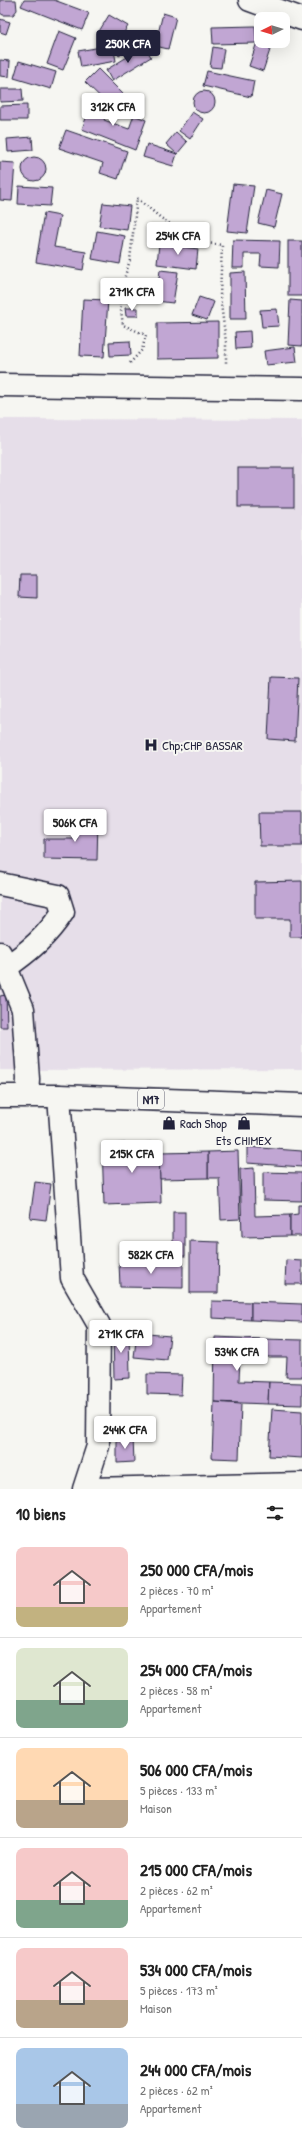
<!DOCTYPE html>
<html lang="fr">
<head>
<meta charset="utf-8">
<style>
  body { margin:0; font-family:"Patrick Hand",sans-serif; background:#f2f2f2; color:#222; height:100vh; display:flex; flex-direction:column; font-size:15px; white-space:nowrap }
  * { box-sizing:border-box; margin:0 }
  p { font-size:13px; color:#767676 }
  .icon { flex:none; width:22px; height:22px; fill:none; stroke:currentColor; stroke-width:2; stroke-linecap:round; stroke-linejoin:round }
  .map { position:relative; height:1489px; overflow:hidden }
  .sheet { display:flex; flex-direction:column; background:#fff; flex:1 }
  .sheet>* { flex:none }
  .needle { width:26px; rotate:265deg }
  .tools { position:absolute; left:254px; top:12px; display:grid; gap:8px }
  .tools a { display:grid; place-items:center; width:36px; height:36px; border-radius:8px; background:#fff; box-shadow:0 4px 16px #0002; font-size:20px }
  .price { position:absolute; translate:-50% -34px; padding:0 9px; border-radius:4px; background:#fff; color:#222; font-size:13px; line-height:26px; filter:drop-shadow(0 1px 2px #0008) }
  .price::after { content:''; position:absolute; left:50%; top:24px; width:12px; height:9px; margin-left:-6px; background:inherit; clip-path:polygon(0 0,100% 0,50% 100%) }
  .price.on { background:#22223b; color:#fff }
  ul { padding:0; list-style:none }
  li { display:flex; align-items:center; gap:12px; height:100px; padding:0 16px }
  li+li { border-top:1px solid #e0e0e0 }
  li span { display:grid; place-items:center; flex:none; width:112px; height:80px; border-radius:8px; color:#555 }
  li>.icon { margin-inline-start:auto }
  span .icon { width:48px; height:48px; fill:#fffc; stroke-width:1 }
  li b { font-size:17px }
  h2 { display:flex; justify-content:space-between; align-items:center; height:48px; padding:0 16px; font-size:17px }
  .map>svg:first-child { display:block }
  .built { fill:#e6dee9 }
  .building { fill:#c1a6d3; stroke:#22223b }
  .lines { fill:none; stroke-linecap:round; stroke-linejoin:round }
  .minor-casing { stroke:#22223b; stroke-width:25 }
  .major-casing { stroke:#22223b; stroke-width:25 }
  .path { stroke:#22223b; stroke-width:2.5; stroke-dasharray:1 3; stroke-linecap:butt }
  .minor { stroke:#f6f6f2; stroke-width:22 }
  .major { stroke:#f6f6f2; stroke-width:22 }
  .labels { text-anchor:middle; dominant-baseline:central; stroke-width:4; stroke-linejoin:round; paint-order:stroke }
  .shield { fill:#f6f6f2; stroke:#626272; stroke-width:1 }
  .shield-label { font-size:12px; font-weight:bold; fill:#22223b }
  .poi-label { font-size:13px; fill:#22223b; stroke:#f6f6f2; text-anchor:start }
</style>
</head>
<body>
<div class="map">
<svg width="302" height="1489" viewBox="0 0 302 1489">
  <rect width="100%" height="100%" fill="#f6f6f2"/>
  <filter id="ink" filterUnits="userSpaceOnUse"><feTurbulence type="fractalNoise" baseFrequency=".025" numOctaves="2"/><feDisplacementMap in="SourceGraphic" scale="8" xChannelSelector="R" yChannelSelector="G"/><feConvolveMatrix kernelMatrix="1 2 1 2 8 2 1 2 1" color-interpolation-filters="sRGB"/></filter>
  <g filter="url(#ink)">
    <!-- built -->
    <polygon class="built" points="0,419 302,420 302,1069 0,1070"/>
    <!-- building -->
    <g class="building">
      <polygon points="0,0 16,0 17,10 13,15 3,15 0,13"/>
      <polygon points="24,0 54,0 89,13 82,30 21,6"/>
      <polygon points="163,13 176,17 168,49 155,46"/>
      <polygon points="109,15 128,26 116,45 98,33"/>
      <polygon points="0,19 10,22 6,34 0,32"/>
      <polygon points="255,26 256,43 213,44 212,27"/>
      <polygon points="59,31 76,38 63,70 47,64"/>
      <polygon points="134,36 139,44 119,56 114,47"/>
      <polygon points="258,39 272,44 263,71 249,66"/>
      <polygon points="113,45 116,61 81,67 78,51"/>
      <polygon points="145,46 151,57 112,81 106,70"/>
      <polygon points="213,47 224,49 221,68 210,67"/>
      <polygon points="0,60 10,61 9,77 0,76"/>
      <polygon points="19,61 56,72 51,89 14,78"/>
      <polygon points="98,69 131,102 119,115 85,82"/>
      <polygon points="207,71 254,81 251,97 203,86"/>
      <polygon points="0,89 22,89 23,101 0,102"/>
      <circle cx="204" cy="102" r="11"/>
      <polygon points="92,102 109,109 104,120 129,129 134,115 146,120 135,150 82,129"/>
      <polygon points="27,105 27,120 0,120 0,106"/>
      <polygon points="192,112 203,119 190,139 179,131"/>
      <polygon points="66,130 127,151 118,179 100,173 103,163 59,148"/>
      <polygon points="176,132 187,142 177,154 166,144"/>
      <polygon points="32,137 33,150 8,152 7,139"/>
      <polygon points="147,144 177,154 173,166 143,157"/>
      <circle cx="34" cy="169" r="12"/>
      <polygon points="0,162 15,163 12,201 0,200"/>
      <polygon points="233,184 254,186 247,233 227,231"/>
      <polygon points="19,186 52,188 50,206 18,204"/>
      <polygon points="266,190 282,194 274,227 258,223"/>
      <polygon points="103,203 130,206 127,230 99,226"/>
      <polygon points="44,213 60,216 54,247 86,252 83,270 36,262"/>
      <polygon points="97,231 125,236 120,264 92,259"/>
      <polygon points="233,240 280,241 279,267 260,266 261,254 244,254 244,268 232,268"/>
      <rect x="288" y="241" width="14" height="55"/>
      <polygon points="159,244 198,249 196,269 157,264"/>
      <polygon points="160,270 178,272 173,303 156,301"/>
      <polygon points="245,272 246,319 230,319 230,273"/>
      <polygon points="199,297 214,302 207,320 192,315"/>
      <polygon points="83,299 108,300 104,357 80,356"/>
      <polygon points="290,300 302,301 302,346 288,345"/>
      <polygon points="125,308 138,308 138,316 126,316"/>
      <polygon points="277,309 279,326 262,327 260,310"/>
      <polygon points="218,322 218,358 157,359 157,323"/>
      <polygon points="250,331 251,348 236,349 235,332"/>
      <polygon points="130,341 131,355 110,356 109,342"/>
      <polygon points="295,347 297,362 266,365 264,351"/>
      <rect x="238" y="468" width="56" height="39"/>
      <polygon points="20,575 37,575 37,598 19,597"/>
      <polygon points="271,677 298,678 295,741 268,739"/>
      <polygon points="259,812 302,812 302,846 260,846"/>
      <polygon points="74,818 98,819 97,860 44,859 44,839 77,839 77,831 73,831"/>
      <polygon points="302,881 302,937 290,937 290,919 255,919 255,882"/>
      <polygon points="6,995 7,1027 0,1027 0,996"/>
      <polygon points="159,1142 161,1203 104,1205 102,1144"/>
      <polygon points="247,1147 302,1151 302,1167 247,1163"/>
      <polygon points="238,1151 240,1219 221,1220 219,1178 208,1178 208,1152"/>
      <polygon points="208,1152 208,1178 160,1179 159,1153"/>
      <polygon points="254,1168 255,1216 290,1215 290,1236 242,1237 240,1169"/>
      <polygon points="263,1172 302,1173 302,1201 263,1200"/>
      <polygon points="35,1182 51,1184 46,1220 30,1218"/>
      <polygon points="298,1205 302,1205 302,1236 290,1236 290,1215 298,1214"/>
      <rect x="173" y="1212" width="12" height="44"/>
      <polygon points="190,1241 219,1242 218,1293 190,1293"/>
      <polygon points="286,1260 302,1261 302,1284 285,1284"/>
      <polygon points="119,1262 183,1262 183,1288 120,1287"/>
      <polygon points="212,1301 251,1302 251,1320 212,1318"/>
      <polygon points="251,1302 302,1304 302,1322 251,1320"/>
      <polygon points="113,1330 129,1330 130,1378 114,1379"/>
      <polygon points="137,1333 170,1336 167,1360 134,1357"/>
      <polygon points="215,1337 263,1339 263,1357 240,1356 239,1381 269,1382 268,1404 214,1402"/>
      <polygon points="263,1339 302,1340 302,1377 286,1377 287,1357 263,1357"/>
      <polygon points="147,1374 182,1375 181,1395 147,1394"/>
      <polygon points="269,1382 302,1383 302,1405 268,1404"/>
      <polygon points="214,1402 241,1404 239,1459 212,1458"/>
      <polygon points="272,1409 302,1411 302,1458 269,1456"/>
      <polygon points="117,1438 133,1438 134,1462 117,1463"/>
    </g>
    <g class="lines">
      <!-- minor casing -->
      <g class="minor-casing">
        <g id="minor">
          <polyline points="250,0 302,19"/>
          <polyline points="0,385 302,389"/>
          <path d="M0 884 58 896 63 912C47 936 30 951 5 968"/>
          <polyline points="0,953 23,1009 28,1079 27,1095"/>
          <polyline points="59,1096 72,1278 99,1325 98,1446 84,1489"/>
          <polyline points="91,1489 302,1484"/>
        </g>
      </g>
      <!-- major casing -->
      <g class="major-casing">
        <polyline id="major" points="0,1096 59,1096 302,1105"/>
      </g>
      <!-- path -->
      <polyline class="path" points="130,363 142,350 146,335 123,325 119,295 130,260 137,198 161,218 198,242 222,245 220,296 226,342 226,365"/>
      <!-- minor -->
      <use href="#minor" class="minor"/>
      <!-- major -->
      <use href="#major" class="major"/>
    </g>
  </g>
  <!-- icons -->
  <defs>
    <g id="hospital-bare" transform="scale(1.08)"><path d="M-5-5h3v3.5h4V-5h3V5h-3V1.5h-4V5h-3Z" fill="#22223b" stroke="#f6f6f2" stroke-width="2.5" paint-order="stroke"/></g>
    <g id="shop-bare" transform="scale(1.08)"><path d="M-5-2.5h2.3a2.7 3.5 0 0 1 5.4 0H5L5.5 6h-11ZM-1.5-2.5h3a1.5 2.3 0 0 0-3 0Z" fill="#22223b" stroke="#f6f6f2" stroke-width="2.5" paint-order="stroke"/></g>
  </defs>
  <g fill-rule="evenodd">
    <use href="#hospital-bare" x="151" y="745"/>
    <use href="#shop-bare" x="169" y="1123"/>
    <use href="#shop-bare" x="244" y="1123"/>
  </g>
  <g class="labels">
    <!-- shield labels -->
    <rect class="shield" x="138" y="1089" width="26" height="20" rx="3"/>
    <g class="shield-label">
      <text x="151" y="1099">N17</text>
    </g>
    <!-- poi labels -->
    <g class="poi-label">
      <text x="162" y="745">Chp;CHP BASSAR</text>
      <text x="180" y="1123">Rach Shop</text>
      <text x="244" y="1140" text-anchor="middle">Ets CHIMEX</text>
    </g>
  </g>
</svg>
<div class="tools">
<a><svg class="needle" viewBox="-14 -14 28 28"><path d="M0-13l5 13h-10z" fill="#e53935"/><path d="M0 13l5-13h-10z" fill="#767676"/></svg></a>
</div>
<b class="price on" style="left:128px;top:64px">250K CFA</b>
<b class="price" style="left:113px;top:127px">312K CFA</b>
<b class="price" style="left:178px;top:256px">254K CFA</b>
<b class="price" style="left:132px;top:312px">271K CFA</b>
<b class="price" style="left:75px;top:843px">506K CFA</b>
<b class="price" style="left:132px;top:1174px">215K CFA</b>
<b class="price" style="left:151px;top:1275px">582K CFA</b>
<b class="price" style="left:121px;top:1354px">271K CFA</b>
<b class="price" style="left:237px;top:1372px">534K CFA</b>
<b class="price" style="left:125px;top:1450px">244K CFA</b>
</div>
<section class="sheet">
<h2>10 biens<svg class="icon" aria-label="filters" viewBox="0 0 24 24"><path d="M4 7h16M4 17h16"/><circle cx="9" cy="7" r="2"/><circle cx="15" cy="17" r="2"/></svg></h2>
<ul>
<li><span style="background:linear-gradient(#f6c9c9 75%,#c2b280 0)"><svg class="icon" aria-label="home" viewBox="0 0 24 24"><path d="M3 11l9-7 9 7M6 9v11h12V9"/></svg></span><div><b>250 000 CFA/mois</b><p>2 pièces · 70 m²</p><p>Appartement</p></div></li>
<li><span style="background:linear-gradient(#dfe7d0 65%,#7fa58c 0)"><svg class="icon" aria-label="home" viewBox="0 0 24 24"><path d="M3 11l9-7 9 7M6 9v11h12V9"/></svg></span><div><b>254 000 CFA/mois</b><p>2 pièces · 58 m²</p><p>Appartement</p></div></li>
<li><span style="background:linear-gradient(#ffd9b3 65%,#b9a48a 0)"><svg class="icon" aria-label="home" viewBox="0 0 24 24"><path d="M3 11l9-7 9 7M6 9v11h12V9"/></svg></span><div><b>506 000 CFA/mois</b><p>5 pièces · 133 m²</p><p>Maison</p></div></li>
<li><span style="background:linear-gradient(#f6c9c9 65%,#7fa58c 0)"><svg class="icon" aria-label="home" viewBox="0 0 24 24"><path d="M3 11l9-7 9 7M6 9v11h12V9"/></svg></span><div><b>215 000 CFA/mois</b><p>2 pièces · 62 m²</p><p>Appartement</p></div></li>
<li><span style="background:linear-gradient(#f6c9c9 65%,#b9a48a 0)"><svg class="icon" aria-label="home" viewBox="0 0 24 24"><path d="M3 11l9-7 9 7M6 9v11h12V9"/></svg></span><div><b>534 000 CFA/mois</b><p>5 pièces · 173 m²</p><p>Maison</p></div></li>
<li><span style="background:linear-gradient(#a9c7e8 70%,#9aa5b1 0)"><svg class="icon" aria-label="home" viewBox="0 0 24 24"><path d="M3 11l9-7 9 7M6 9v11h12V9"/></svg></span><div><b>244 000 CFA/mois</b><p>2 pièces · 62 m²</p><p>Appartement</p></div></li>
</ul>
</section>
</body>
</html>
